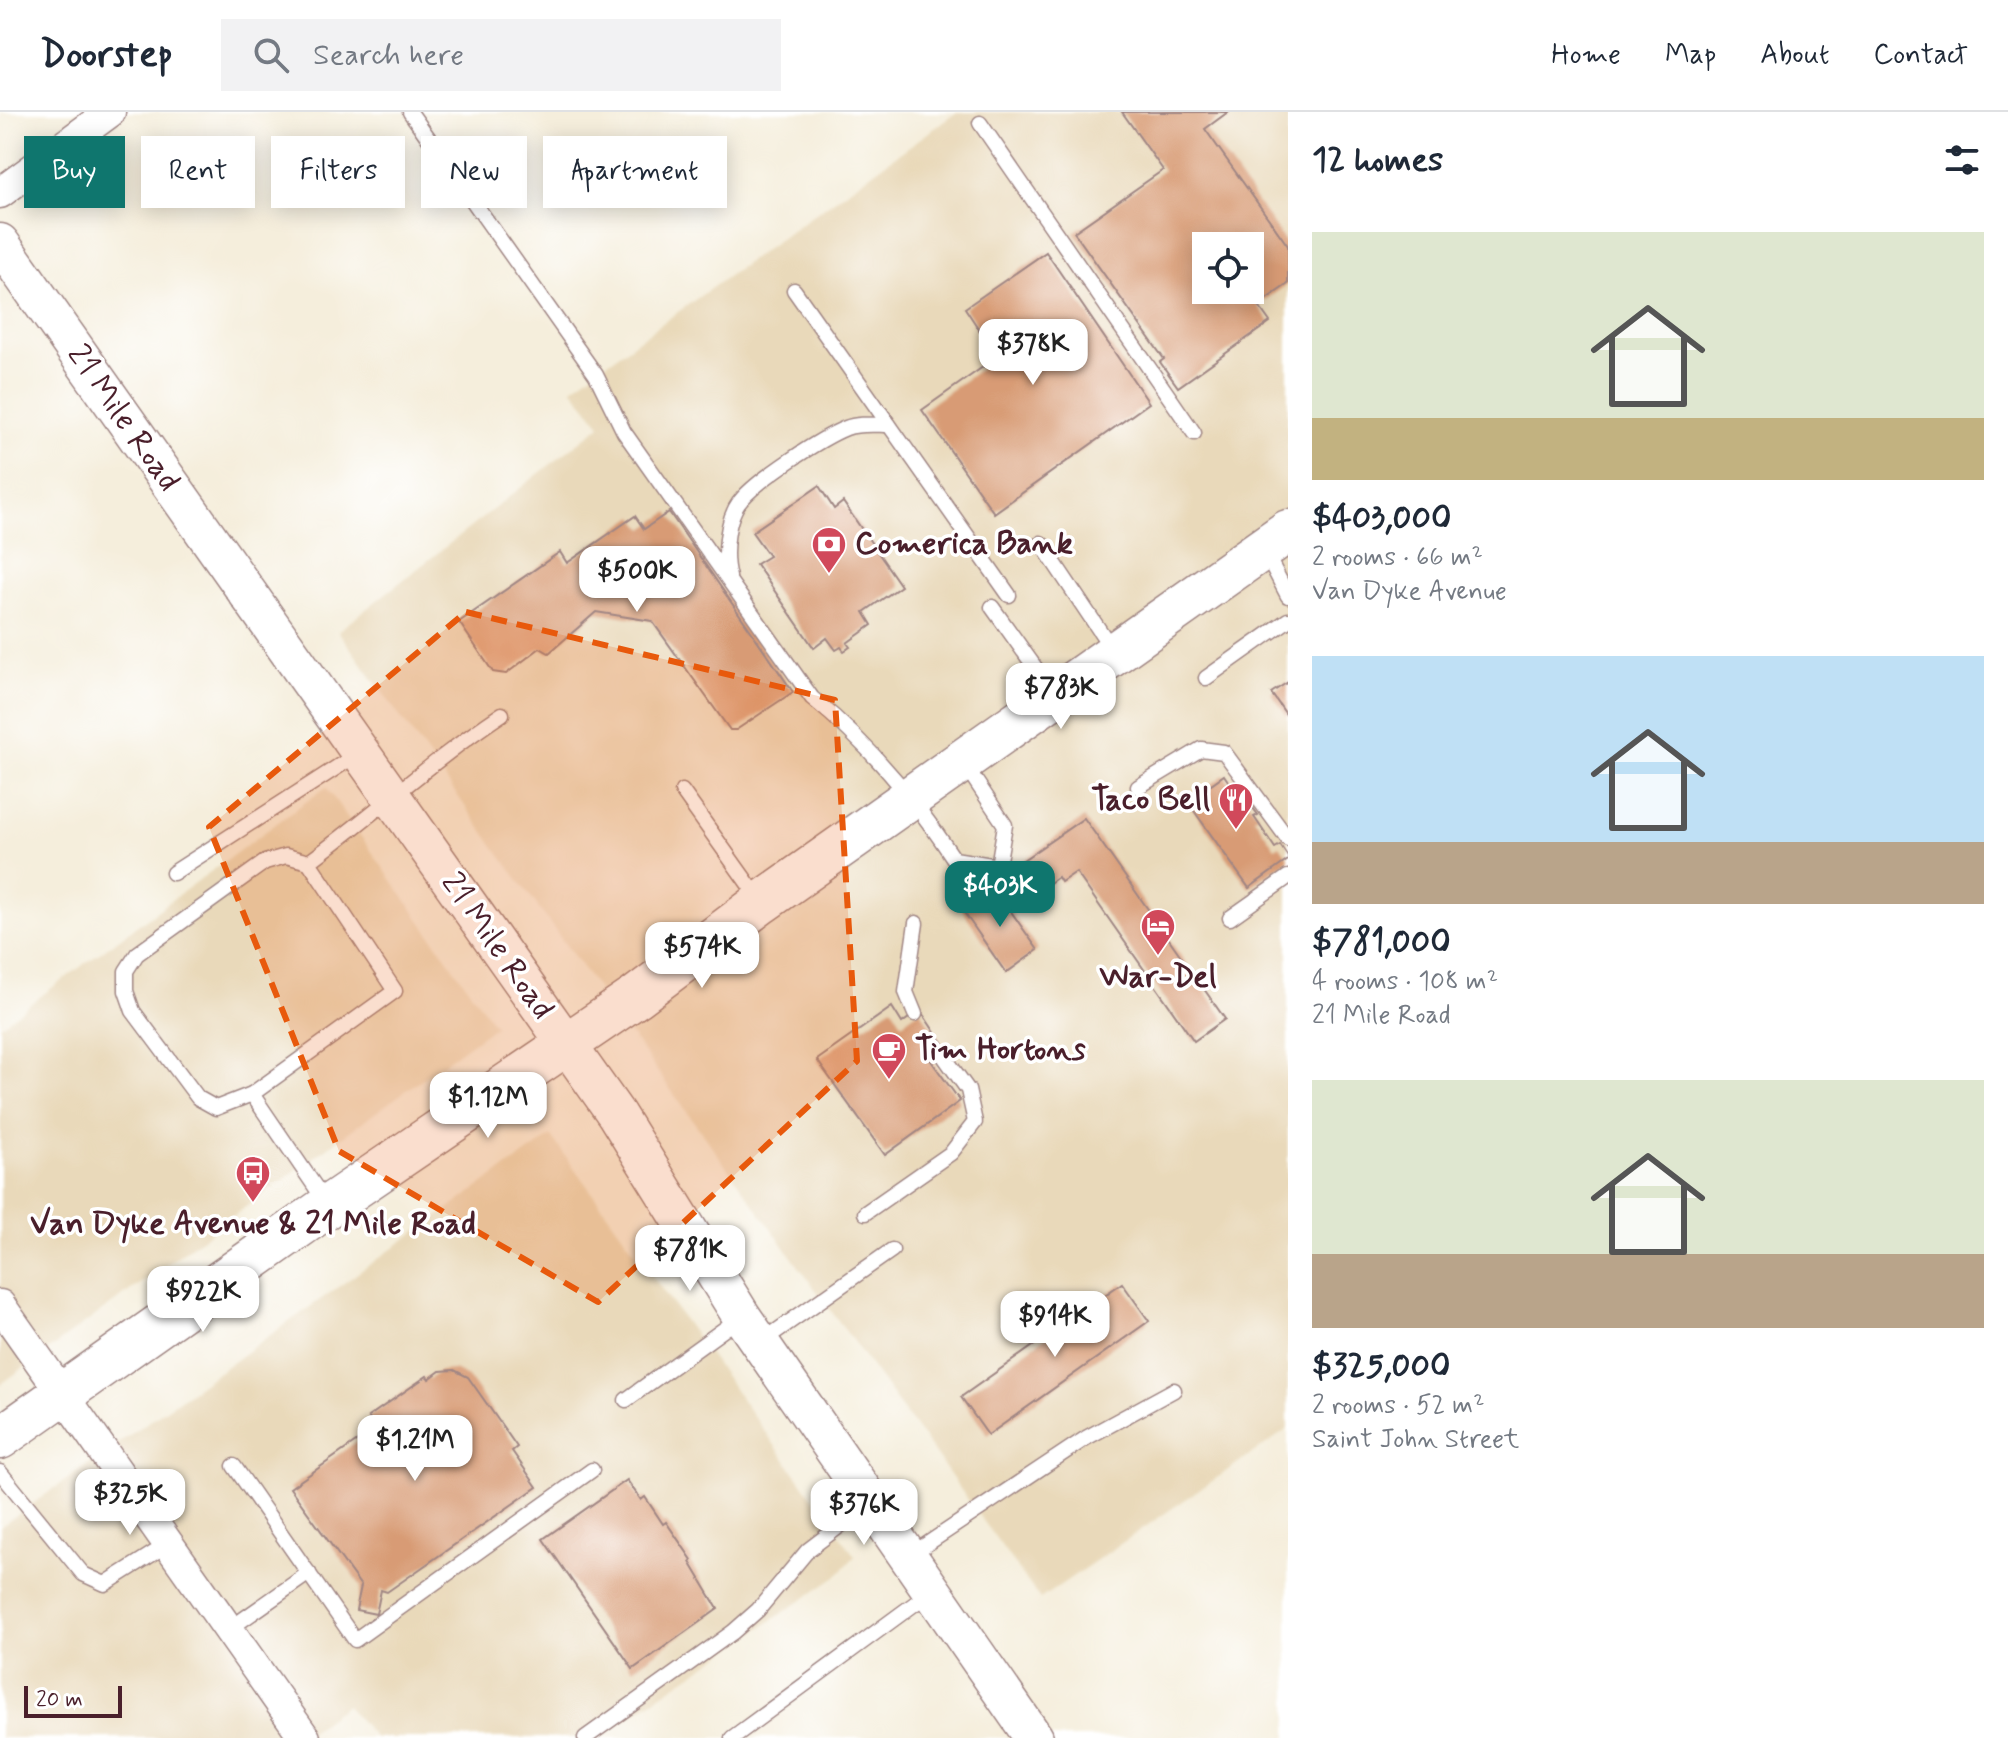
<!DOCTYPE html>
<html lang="en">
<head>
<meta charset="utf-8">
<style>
  body { margin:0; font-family:Mynerve,sans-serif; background:#f2f2f3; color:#1f2937; height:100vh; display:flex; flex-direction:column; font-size:30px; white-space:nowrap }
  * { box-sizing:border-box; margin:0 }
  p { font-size:26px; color:#747a83 }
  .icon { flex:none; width:44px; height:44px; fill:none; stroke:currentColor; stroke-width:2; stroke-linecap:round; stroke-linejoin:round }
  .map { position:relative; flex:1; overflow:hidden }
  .panel { display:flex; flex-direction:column; background:#fff; width:720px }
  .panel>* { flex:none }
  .top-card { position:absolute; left:24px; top:24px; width:760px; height:72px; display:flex; gap:16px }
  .buttons { position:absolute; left:1192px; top:120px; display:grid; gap:16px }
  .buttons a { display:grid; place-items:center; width:72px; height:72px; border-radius:0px; background:#fff; box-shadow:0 4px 20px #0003; font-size:40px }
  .scale { position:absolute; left:24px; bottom:20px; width:98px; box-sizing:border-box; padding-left:8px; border:4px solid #4a1f2b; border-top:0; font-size:22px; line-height:28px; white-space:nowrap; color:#4a1f2b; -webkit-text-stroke:6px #fff; paint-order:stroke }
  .price { position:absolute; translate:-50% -68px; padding:0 18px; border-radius:16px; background:#fff; color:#222; font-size:26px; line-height:52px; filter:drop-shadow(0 2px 4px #0008) }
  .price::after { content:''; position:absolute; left:50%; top:48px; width:24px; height:18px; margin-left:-12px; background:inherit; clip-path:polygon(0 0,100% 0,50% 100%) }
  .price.on { background:#0f766e; color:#fff }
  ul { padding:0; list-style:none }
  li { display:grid; align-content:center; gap:16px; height:424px; padding:0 24px }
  li span { display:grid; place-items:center; height:248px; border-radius:0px; color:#555 }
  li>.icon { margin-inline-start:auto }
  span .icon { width:144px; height:144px; fill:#fffc; stroke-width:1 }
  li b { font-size:34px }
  h2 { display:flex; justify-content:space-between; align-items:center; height:96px; padding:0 24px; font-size:34px }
  .chip { padding:0 28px; border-radius:0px; background:#fff; box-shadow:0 4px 20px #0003; font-size:28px; line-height:72px }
  .chip.on { background:#0f766e; color:#fff }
  header { display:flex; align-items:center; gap:48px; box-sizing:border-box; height:112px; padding:0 40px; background:#fff; border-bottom:2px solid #e0e1e3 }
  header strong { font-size:38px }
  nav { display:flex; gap:44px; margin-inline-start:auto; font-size:28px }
  .search { width:560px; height:72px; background:#f2f2f3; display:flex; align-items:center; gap:20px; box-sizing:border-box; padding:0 28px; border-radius:0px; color:#747a83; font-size:30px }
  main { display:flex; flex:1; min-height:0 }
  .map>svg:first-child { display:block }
  .built { fill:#e9d9ba; fill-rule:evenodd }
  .building { fill:#d89b75; fill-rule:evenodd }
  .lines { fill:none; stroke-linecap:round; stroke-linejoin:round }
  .service-casing { stroke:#a08684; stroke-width:17 }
  .minor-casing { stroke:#a08684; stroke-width:33 }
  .tertiary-casing { stroke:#a08684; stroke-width:41 }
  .secondary-casing { stroke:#a08684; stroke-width:45 }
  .service { stroke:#fff; stroke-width:14 }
  .minor { stroke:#fff; stroke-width:30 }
  .tertiary { stroke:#fff; stroke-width:38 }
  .secondary { stroke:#fff; stroke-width:42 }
  .marked { fill:#e8590c; fill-opacity:0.2; stroke:#e8590c; stroke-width:6; stroke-dasharray:16 10; stroke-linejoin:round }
  .labels { text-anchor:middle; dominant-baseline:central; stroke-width:7; stroke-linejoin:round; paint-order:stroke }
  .street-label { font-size:32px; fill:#4a1f2b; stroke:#fff }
  .poi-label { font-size:32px; font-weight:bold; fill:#4a1f2b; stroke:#fff; text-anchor:start }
</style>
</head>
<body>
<header>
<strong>Doorstep</strong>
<div class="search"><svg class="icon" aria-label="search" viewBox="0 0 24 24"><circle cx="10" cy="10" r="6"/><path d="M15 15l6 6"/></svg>Search here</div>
<nav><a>Home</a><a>Map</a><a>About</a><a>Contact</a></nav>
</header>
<main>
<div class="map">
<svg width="1288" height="1626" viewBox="0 0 1288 1626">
  <rect width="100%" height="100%" fill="#fff"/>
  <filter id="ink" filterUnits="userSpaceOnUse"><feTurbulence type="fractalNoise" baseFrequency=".0125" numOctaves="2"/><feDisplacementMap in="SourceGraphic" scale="16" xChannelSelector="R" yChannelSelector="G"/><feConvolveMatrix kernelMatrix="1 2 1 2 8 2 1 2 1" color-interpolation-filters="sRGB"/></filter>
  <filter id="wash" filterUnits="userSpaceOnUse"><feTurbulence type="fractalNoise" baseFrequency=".006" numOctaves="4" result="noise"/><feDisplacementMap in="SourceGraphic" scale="32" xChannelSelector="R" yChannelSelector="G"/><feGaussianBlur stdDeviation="1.8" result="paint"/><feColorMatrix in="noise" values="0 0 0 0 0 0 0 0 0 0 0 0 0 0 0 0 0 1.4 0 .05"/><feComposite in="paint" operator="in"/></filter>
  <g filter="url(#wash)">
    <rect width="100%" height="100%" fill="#f5eedc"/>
    <!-- built -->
    <g class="built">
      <path d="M957 0H1288V1317L1040 1487 338 519 601 313 572 276ZM1206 134H1250V178H1206Z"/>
      <polygon points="326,675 495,914 0,1273 0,914"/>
      <polygon points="551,1024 855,1444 836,1465 597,1626 375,1626 346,1593 300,1626 0,1626 0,1415"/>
    </g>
    <g id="blocks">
      <!-- building -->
      <g class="building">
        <path d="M1122 0H1228L1205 17 1288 134V172L1258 193 1270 210 1178 275 1160 250 1164 247 1074 120 1163 58ZM1206 134H1250V178H1206Z"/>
        <polygon points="1046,140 1149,291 994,401 922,298 997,245 965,196"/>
        <polygon points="819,374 834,397 843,390 901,474 864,500 872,513 847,531 850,535 844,539 841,535 836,538 827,526 814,536 756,452 769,444 752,420"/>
        <polygon points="669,400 793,580 736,618 730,618 652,509 596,500 549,541 540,536 506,562 493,560 459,510 560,440 567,451 635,404 644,417"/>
        <polygon points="1288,570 1288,605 1271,581"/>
        <polygon points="1224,663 1241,688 1245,685 1258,703 1254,705 1275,736 1280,733 1288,745 1288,748 1249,776 1187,689"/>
        <polygon points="1084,706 1225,907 1194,929 1076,760 1061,770 1058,765 1033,783 1013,755"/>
        <polygon points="993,774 1038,838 1006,861 961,796"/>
        <polygon points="892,895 902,911 920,898 940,928 924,939 960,989 885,1043 817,948"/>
        <polygon points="1122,1171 1149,1209 988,1323 961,1285"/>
        <polygon points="454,1258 468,1265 517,1335 512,1339 537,1375 387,1480 381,1478 376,1502 356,1498 361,1474 290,1376 376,1316 368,1305 427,1264 429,1267 440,1259"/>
        <polygon points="627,1368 641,1388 645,1385 663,1412 666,1410 692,1448 690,1450 718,1497 633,1557 543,1427"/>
      </g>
    </g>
  </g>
  <g filter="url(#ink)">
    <use href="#blocks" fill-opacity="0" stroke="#a08684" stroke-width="2"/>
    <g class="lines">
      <!-- service casing -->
      <g class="service-casing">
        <g id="service">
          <path d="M410 0 596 263 624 320 812 586C869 632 914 686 954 747L998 754 1005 713 965 653"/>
          <polyline points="980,11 1194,321"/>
          <polyline points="794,178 1009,483"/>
          <polyline points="1041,431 1112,537"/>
          <polyline points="1264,438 1288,484"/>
          <path d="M729 465C723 444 726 404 742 387 759 367 821 326 846 316 858 311 876 313 889 313"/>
          <polyline points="992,495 1054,582"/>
          <polyline points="1206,566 1288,508"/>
          <polyline points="1138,675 1201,637 1224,640 1288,727"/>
          <polyline points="682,679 759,787"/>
          <polyline points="173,761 359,641"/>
          <polyline points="1230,806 1288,765"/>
          <polyline points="915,902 906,880 916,811"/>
          <polyline points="252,982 216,996 198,986 133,899 126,879 126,859 137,842 265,750 286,744 309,750"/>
          <path d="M327 1092 252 982 395 879 309 750C374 702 434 647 502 602"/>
          <polyline points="865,1101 951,1041 975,1010 968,978 935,932"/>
          <polyline points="761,1230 892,1138"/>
          <polyline points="626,1288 741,1205"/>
          <polyline points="234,1354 355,1528 592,1358"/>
          <polyline points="0,1360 83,1462 105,1472 168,1432"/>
          <polyline points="909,1444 1086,1326 1174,1278"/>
          <polyline points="228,1518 309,1461"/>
          <polyline points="585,1626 733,1520 758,1498 808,1438 870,1391"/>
          <polyline points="732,1626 932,1479"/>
        </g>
      </g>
      <!-- minor casing -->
      <g class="minor-casing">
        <g id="minor">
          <polyline points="0,81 110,0"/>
          <polyline points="0,1193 305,1626"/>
        </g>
      </g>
      <!-- tertiary casing -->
      <g class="tertiary-casing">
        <polyline id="tertiary" points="0,131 616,1002 742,1205 1034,1626"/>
      </g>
      <!-- secondary casing -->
      <g class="secondary-casing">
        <polyline id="secondary" points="0,1326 321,1099 636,885 761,791 1288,419"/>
      </g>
      <!-- service -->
      <use href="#service" class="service"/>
      <!-- minor -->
      <use href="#minor" class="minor"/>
      <!-- tertiary -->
      <use href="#tertiary" class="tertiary"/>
      <!-- secondary -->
      <use href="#secondary" class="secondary"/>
    </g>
  </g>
  <!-- marked area -->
  <path class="marked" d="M466 500 835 588 857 949 598 1190 339 1039 209 715Z"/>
  <!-- icons -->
  <defs>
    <g id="bank-pin" transform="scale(1.8)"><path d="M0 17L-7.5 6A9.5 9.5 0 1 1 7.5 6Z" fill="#d1495b" stroke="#fff"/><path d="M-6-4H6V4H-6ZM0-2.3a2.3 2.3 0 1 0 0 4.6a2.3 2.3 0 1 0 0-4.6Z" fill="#fff"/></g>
    <g id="restaurant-pin" transform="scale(1.8)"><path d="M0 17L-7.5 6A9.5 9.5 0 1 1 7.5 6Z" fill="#d1495b" stroke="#fff"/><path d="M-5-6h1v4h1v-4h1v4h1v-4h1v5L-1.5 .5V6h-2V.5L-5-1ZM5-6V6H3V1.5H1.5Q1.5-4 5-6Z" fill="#fff"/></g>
    <g id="hotel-pin" transform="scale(1.8)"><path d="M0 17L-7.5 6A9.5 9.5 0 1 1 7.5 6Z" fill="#d1495b" stroke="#fff"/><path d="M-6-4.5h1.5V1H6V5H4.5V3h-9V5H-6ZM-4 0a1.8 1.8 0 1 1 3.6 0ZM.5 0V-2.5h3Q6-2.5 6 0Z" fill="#fff"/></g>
    <g id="cafe-pin" transform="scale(1.8)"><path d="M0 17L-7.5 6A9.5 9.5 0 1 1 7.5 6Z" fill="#d1495b" stroke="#fff"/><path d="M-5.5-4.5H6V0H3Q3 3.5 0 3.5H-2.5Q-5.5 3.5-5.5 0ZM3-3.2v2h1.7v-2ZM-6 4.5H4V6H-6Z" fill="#fff"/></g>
    <g id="bus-pin" transform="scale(1.8)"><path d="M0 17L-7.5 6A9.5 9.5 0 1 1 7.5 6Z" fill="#d1495b" stroke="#fff"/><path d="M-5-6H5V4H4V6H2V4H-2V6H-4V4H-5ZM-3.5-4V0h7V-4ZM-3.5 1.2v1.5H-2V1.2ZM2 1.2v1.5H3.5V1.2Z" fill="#fff"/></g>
  </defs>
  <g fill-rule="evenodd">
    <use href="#bank-pin" x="829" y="432"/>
    <use href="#restaurant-pin" x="1236" y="688"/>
    <use href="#hotel-pin" x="1158" y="814"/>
    <use href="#cafe-pin" x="889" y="938"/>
    <use href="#bus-pin" x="253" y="1061"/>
  </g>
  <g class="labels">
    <!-- street labels -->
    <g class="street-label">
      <text transform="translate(123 306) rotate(55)">21 Mile Road</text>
      <text transform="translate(497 834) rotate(55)">21 Mile Road</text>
    </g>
    <!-- poi labels -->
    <g class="poi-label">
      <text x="855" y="432">Comerica Bank</text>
      <text x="1210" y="688" text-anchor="end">Taco Bell</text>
      <text x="1158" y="865" text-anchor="middle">War-Del</text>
      <text x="915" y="938">Tim Hortons</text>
      <text x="253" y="1112" text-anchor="middle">Van Dyke Avenue &amp; 21 Mile Road</text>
    </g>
  </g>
</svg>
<div class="buttons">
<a><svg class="icon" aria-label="locate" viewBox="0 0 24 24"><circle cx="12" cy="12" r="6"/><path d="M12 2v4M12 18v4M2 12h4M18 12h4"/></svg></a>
</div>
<div class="scale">20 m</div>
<b class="price" style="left:1033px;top:275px">$378K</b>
<b class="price" style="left:637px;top:502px">$500K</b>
<b class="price" style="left:1061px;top:619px">$783K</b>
<b class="price on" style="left:1000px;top:817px">$403K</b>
<b class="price" style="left:702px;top:878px">$574K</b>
<b class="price" style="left:488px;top:1028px">$1.12M</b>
<b class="price" style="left:690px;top:1181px">$781K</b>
<b class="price" style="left:203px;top:1222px">$922K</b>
<b class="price" style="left:1055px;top:1247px">$914K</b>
<b class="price" style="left:415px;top:1371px">$1.21M</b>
<b class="price" style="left:130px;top:1425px">$325K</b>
<b class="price" style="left:864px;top:1435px">$376K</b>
<div class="top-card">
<a class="chip on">Buy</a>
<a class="chip">Rent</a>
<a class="chip">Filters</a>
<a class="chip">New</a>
<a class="chip">Apartment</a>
</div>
</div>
<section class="panel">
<h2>12 homes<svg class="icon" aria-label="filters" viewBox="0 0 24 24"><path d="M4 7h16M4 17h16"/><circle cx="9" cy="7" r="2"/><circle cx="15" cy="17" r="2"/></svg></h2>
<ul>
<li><span style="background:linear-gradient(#dfe7d0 75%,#c2b280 0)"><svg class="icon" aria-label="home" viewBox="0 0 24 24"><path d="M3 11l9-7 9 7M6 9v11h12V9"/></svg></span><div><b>$403,000</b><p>2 rooms · 66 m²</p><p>Van Dyke Avenue</p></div></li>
<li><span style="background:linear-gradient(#bfe0f5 75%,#b9a48a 0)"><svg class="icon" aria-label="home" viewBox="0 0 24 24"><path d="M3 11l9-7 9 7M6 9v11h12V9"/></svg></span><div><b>$781,000</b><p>4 rooms · 108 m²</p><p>21 Mile Road</p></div></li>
<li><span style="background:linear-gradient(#dfe7d0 70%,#b9a48a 0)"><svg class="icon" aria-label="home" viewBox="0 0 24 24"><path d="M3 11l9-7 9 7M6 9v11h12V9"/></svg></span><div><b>$325,000</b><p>2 rooms · 52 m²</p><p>Saint John Street</p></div></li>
</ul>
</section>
</main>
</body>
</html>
